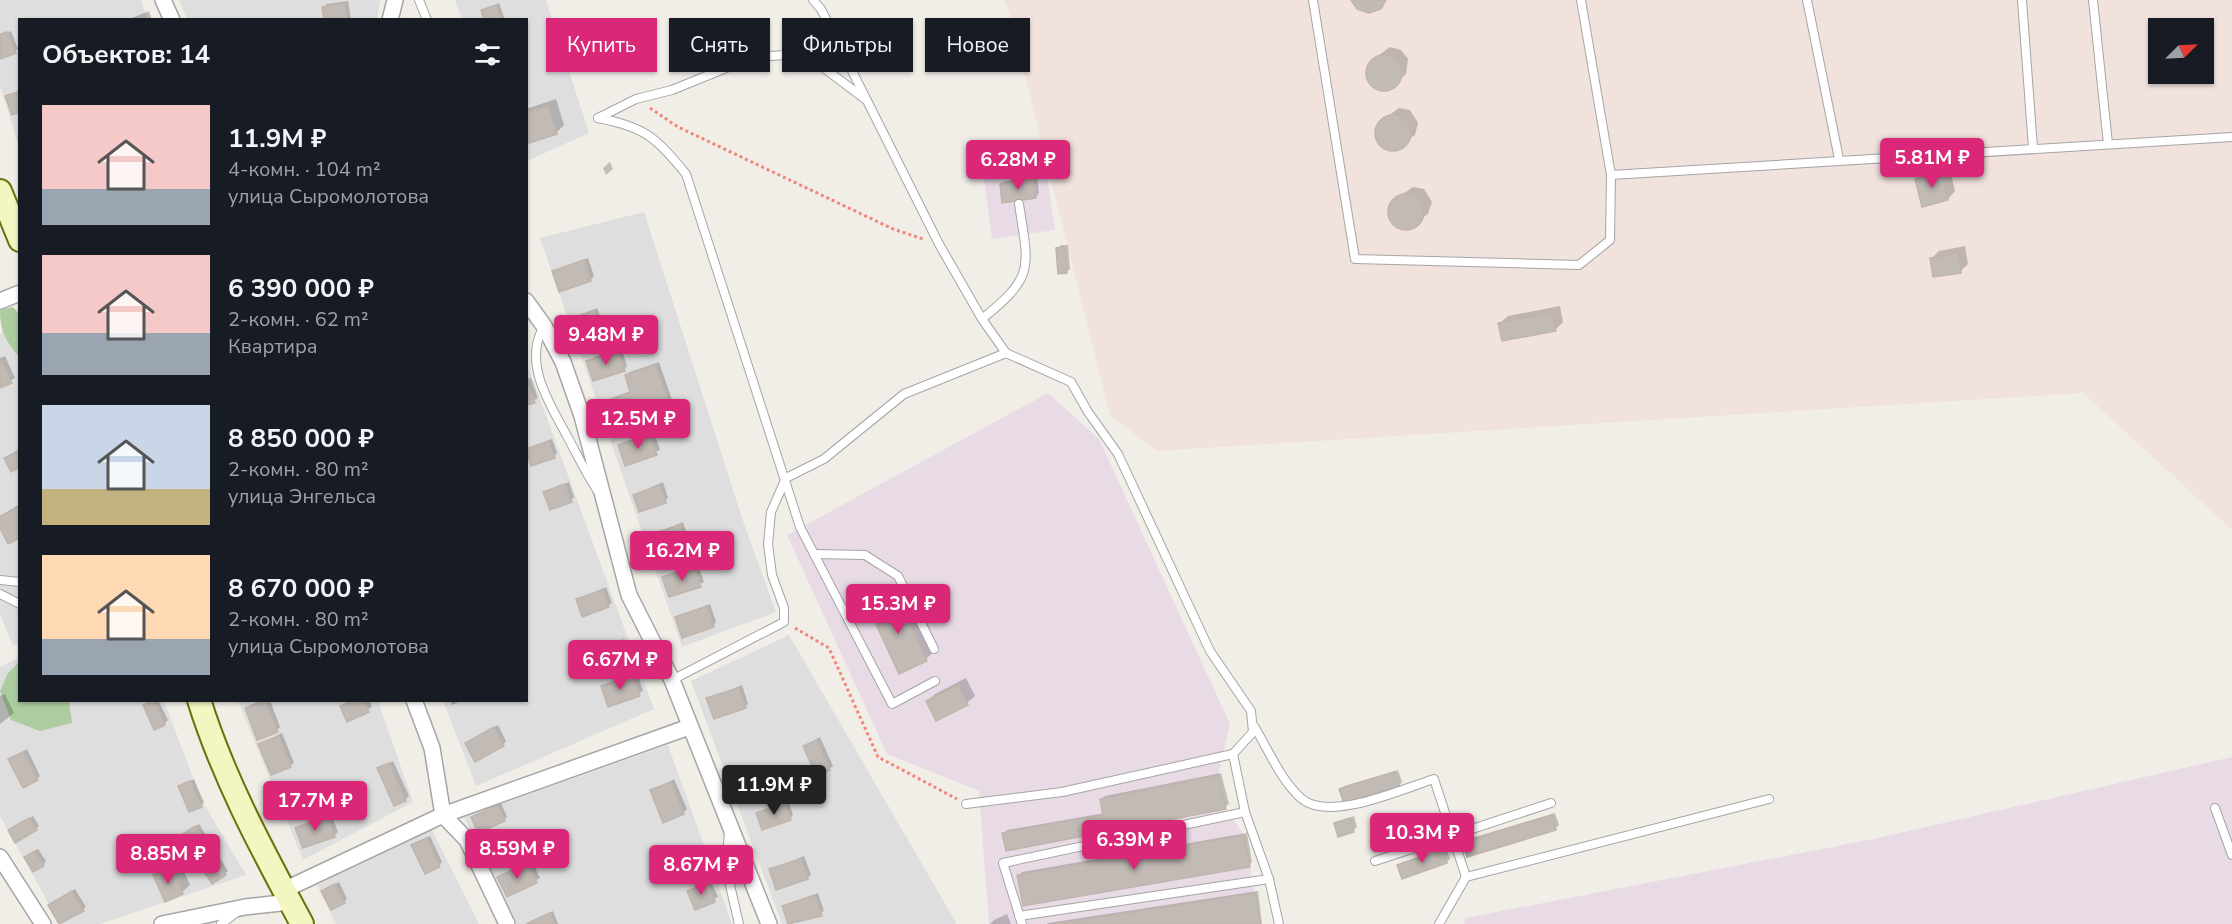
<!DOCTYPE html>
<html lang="ru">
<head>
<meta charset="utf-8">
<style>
  body { margin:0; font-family:"Nunito Sans",sans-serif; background:#242831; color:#f1f3f6; height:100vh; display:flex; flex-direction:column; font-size:22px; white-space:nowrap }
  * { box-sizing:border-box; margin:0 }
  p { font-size:20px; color:#9ea1a6 }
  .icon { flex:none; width:33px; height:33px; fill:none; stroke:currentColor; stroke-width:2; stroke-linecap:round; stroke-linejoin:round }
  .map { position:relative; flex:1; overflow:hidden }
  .panel { position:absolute; left:18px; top:18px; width:510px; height:684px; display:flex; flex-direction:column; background:#171b24; border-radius:0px; box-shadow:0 2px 4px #0004 }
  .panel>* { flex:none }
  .banner { position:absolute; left:546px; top:18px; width:570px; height:54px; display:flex; gap:12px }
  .needle { width:39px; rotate:66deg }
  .fabs { position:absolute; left:2148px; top:18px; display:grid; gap:12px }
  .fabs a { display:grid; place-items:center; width:66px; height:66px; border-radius:0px; background:#171b24; box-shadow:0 2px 4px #0004; font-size:30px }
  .price { position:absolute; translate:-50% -51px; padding:0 14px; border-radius:6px; background:#db2777; color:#fff; font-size:20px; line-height:39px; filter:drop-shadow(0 2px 3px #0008) }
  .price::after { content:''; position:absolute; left:50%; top:36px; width:18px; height:14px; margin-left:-9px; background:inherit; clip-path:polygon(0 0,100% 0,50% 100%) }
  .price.selected { background:#222; color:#fff }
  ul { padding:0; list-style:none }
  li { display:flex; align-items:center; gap:18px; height:150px; padding:0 24px }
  li span { display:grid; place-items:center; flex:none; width:168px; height:120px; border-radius:0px; color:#555 }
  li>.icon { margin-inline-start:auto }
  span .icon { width:72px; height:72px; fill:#fffc; stroke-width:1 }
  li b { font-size:26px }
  h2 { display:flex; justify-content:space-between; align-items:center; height:72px; padding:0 24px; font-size:26px }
  .tag { padding:0 21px; border-radius:0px; background:#171b24; box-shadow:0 2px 4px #0004; font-size:21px; line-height:54px }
  .tag.selected { background:#db2777; color:#fff }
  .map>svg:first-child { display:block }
  .residential { fill:#dfdede }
  .industrial { fill:#e9dbe6 }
  .military { fill:#f1e2dd; fill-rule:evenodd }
  .forest { fill:#adcda0 }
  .shadow { fill:#0003 }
  .building { fill:#c1bab5; stroke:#c1b5ab; stroke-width:1.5 }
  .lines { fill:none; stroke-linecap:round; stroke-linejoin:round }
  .service-casing { stroke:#a5a5a5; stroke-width:10 }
  .minor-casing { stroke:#a5a5a5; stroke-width:18 }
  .secondary-casing { stroke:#68730d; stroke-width:26 }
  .path { stroke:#f18679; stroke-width:3; stroke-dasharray:3 3; stroke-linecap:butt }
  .service { stroke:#fff; stroke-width:8 }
  .minor { stroke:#fff; stroke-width:15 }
  .secondary { stroke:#f3f6c1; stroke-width:22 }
</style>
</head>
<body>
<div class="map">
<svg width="2232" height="924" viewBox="0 0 2232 924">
  <rect width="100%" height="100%" fill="#f1eee8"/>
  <!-- residential -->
  <g class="residential">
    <polygon points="0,0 141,0 148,19 20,20 19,146 0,86"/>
    <polygon points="179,0 380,0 377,20 187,19"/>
    <polygon points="455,0 546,0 589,133 527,161 526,20 462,19"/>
    <polygon points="644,212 743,521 776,612 682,647 540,238"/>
    <polygon points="19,320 20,643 13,646 0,614 0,334"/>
    <polygon points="527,364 654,709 476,786 443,701 526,700"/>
    <polygon points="789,635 955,921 956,924 782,924 691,681"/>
    <polygon points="19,657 20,700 164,701 201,799 246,875 100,924 60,924 0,816 0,667"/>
    <polygon points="238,701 378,701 413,802 303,860"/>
    <polygon points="668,745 732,924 517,924 464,817"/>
    <polygon points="432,830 479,924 336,924 317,885"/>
  </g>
  <!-- industrial -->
  <g class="industrial">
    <polygon points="1044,157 1055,230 992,239 982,166"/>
    <polygon points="1048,393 1099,439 1230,724 1218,775 1226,809 1244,835 1260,924 989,924 979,791 887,754 787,535"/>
    <polygon points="2232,757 2232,924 1464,924 1466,918 1873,839"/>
  </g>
  <!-- military -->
  <path class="military" d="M1004 0H2232V530L2083 393 1157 451 1110 415 1009 11ZM2158 28H2204V74H2158Z"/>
  <!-- forest -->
  <g class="forest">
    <path d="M13 307 19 314V357C5 340 0 331 0 310Z"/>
    <polygon points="19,662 20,700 69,701 72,723 40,731 11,720 0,691 8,673"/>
  </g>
  <!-- shadow -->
  <g class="shadow">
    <polygon points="348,1 351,20 325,20 323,8 327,4"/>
    <polygon points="499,3 505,20 486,20 483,11"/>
    <polygon points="149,11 152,20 127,20"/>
    <polygon points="11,31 18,49 2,57 0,36"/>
    <polygon points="1390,47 1401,50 1408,59 1406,74 1388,89 1373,86 1367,76 1371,61"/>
    <polygon points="556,99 564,125 557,132 526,142 526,109"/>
    <polygon points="1399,108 1410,110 1418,123 1415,135 1393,150 1382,146 1376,136 1381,121"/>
    <polygon points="610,162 613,169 606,175 603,168"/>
    <polygon points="1949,165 1955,191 1948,199 1923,205 1916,179 1924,172"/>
    <polygon points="1037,177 1039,193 1036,197 1001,184 1005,181"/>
    <polygon points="1413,187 1424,189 1432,202 1428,214 1406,229 1396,225 1390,215 1394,200"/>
    <polygon points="1061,245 1068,245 1070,269 1066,272 1058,249"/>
    <polygon points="1965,246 1968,264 1960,272 1932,258 1939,251"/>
    <polygon points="588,258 594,276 590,280 554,271"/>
    <polygon points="1560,306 1563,322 1555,330 1500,323 1508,316"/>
    <polygon points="597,308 603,323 600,327 572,319"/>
    <polygon points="621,347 627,366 624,369 587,361"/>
    <polygon points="5,356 15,378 0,387 0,358"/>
    <polygon points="659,362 672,400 669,403 605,402 632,391 626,376 630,372"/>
    <polygon points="531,378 538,398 526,404 526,379"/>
    <polygon points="654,432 660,450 626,464 620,445"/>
    <polygon points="552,439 557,453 554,457 527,449"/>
    <polygon points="20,448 20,466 5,459"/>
    <polygon points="569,482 574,497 571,500 545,493"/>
    <polygon points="663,482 668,498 665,501 634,495"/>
    <polygon points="20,504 20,537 0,524 0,516"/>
    <polygon points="683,522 689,541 686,544 649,536"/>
    <polygon points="698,564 704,582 670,595 664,577"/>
    <polygon points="909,585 938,648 926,659 871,609 882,597"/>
    <polygon points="606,587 612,603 608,606 578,599"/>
    <polygon points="710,604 716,622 713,626 676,618"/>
    <polygon points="624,639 630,655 627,659 596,652"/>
    <polygon points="637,673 643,691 609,705 603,686"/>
    <polygon points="966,678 975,696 967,703 937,719 928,701 935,694"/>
    <polygon points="742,685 748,704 745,707 708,699"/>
    <polygon points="5,694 14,713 0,724 0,696"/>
    <polygon points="158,700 168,720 164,724 145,705 150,700"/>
    <polygon points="261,700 270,700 280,727 277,730 246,708"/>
    <polygon points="351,700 369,700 372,707 348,720 342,706"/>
    <polygon points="450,700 463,700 452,705"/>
    <polygon points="498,725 506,741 503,745 467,743"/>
    <polygon points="282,733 294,763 290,766 260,744"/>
    <polygon points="820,737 833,766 829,769 804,746"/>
    <polygon points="27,749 40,776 37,779 10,760"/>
    <polygon points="393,761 409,796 405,800 379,769"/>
    <polygon points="1398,770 1402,782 1399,786 1341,789 1344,786"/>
    <polygon points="1221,773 1229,804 1225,807 1004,834 1007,830 1105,813 1102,799 1105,796"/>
    <polygon points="194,779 204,802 201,806 180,787"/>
    <polygon points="674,779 687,809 683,813 652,791"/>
    <polygon points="788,800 793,815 790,819 757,813"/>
    <polygon points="501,803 507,817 504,820 472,818"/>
    <polygon points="1555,813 1559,825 1555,829 1464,843 1468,839"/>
    <polygon points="331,814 338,832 334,836 297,828"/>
    <polygon points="33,816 39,826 36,829 13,827"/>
    <polygon points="1354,816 1357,827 1353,831 1336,823"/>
    <polygon points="199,824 228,871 225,874 187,831"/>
    <polygon points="1247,833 1252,862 1249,865 1019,876 1022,872"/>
    <polygon points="430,836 442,862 439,865 413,845"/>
    <polygon points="1446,847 1450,859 1447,862 1399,865"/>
    <polygon points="38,849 46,861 43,865 29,854"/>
    <polygon points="804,856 811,875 807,878 771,870"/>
    <polygon points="179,860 190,885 182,892 155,875 162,867"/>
    <polygon points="532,861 540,878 508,895 499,878"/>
    <polygon points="711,881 718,897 696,908 689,892"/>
    <polygon points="339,882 347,899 344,902 323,891"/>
    <polygon points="75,889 86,907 61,923 50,906"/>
    <polygon points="1258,891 1262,924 1047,924 1048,923"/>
    <polygon points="818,893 824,911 790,924 784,906"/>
    <polygon points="553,911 558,924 527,924 529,922"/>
    <polygon points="1007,914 1011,924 990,924 994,920"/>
  </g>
  <!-- building -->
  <g class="building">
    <polygon points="1351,0 1386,0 1381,9 1369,13 1357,9"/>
    <polygon points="345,3 347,20 324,20 322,7"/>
    <polygon points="496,5 501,20 484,20 481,10"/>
    <polygon points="7,32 16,53 1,59 0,34"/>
    <circle cx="1384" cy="73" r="18"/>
    <polygon points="20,91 20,112 12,115 5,96"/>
    <polygon points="548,106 557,134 526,144 526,113"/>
    <circle cx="1393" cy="133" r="18"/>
    <polygon points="1942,172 1948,200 1922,207 1915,179"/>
    <polygon points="1034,179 1036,198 1002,203 1000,184"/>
    <circle cx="1406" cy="212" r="18"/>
    <polygon points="1065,247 1067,273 1058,274 1056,248"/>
    <polygon points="1958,253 1961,273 1933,277 1930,258"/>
    <polygon points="584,260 591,281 559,292 552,271"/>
    <polygon points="594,310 601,328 577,337 571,319"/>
    <polygon points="1552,313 1556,331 1502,341 1498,323"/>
    <polygon points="618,350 625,371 593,381 586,361"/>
    <polygon points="0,359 12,383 0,388"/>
    <polygon points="655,365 670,405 612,426 603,402 630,392 625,375"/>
    <polygon points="526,380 535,403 526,405"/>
    <polygon points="650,434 657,455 625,466 618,445"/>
    <polygon points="549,441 555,458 531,466 526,449"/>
    <polygon points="20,450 20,467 11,472 4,458"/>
    <polygon points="565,484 572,502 550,510 543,492"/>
    <polygon points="660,485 666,503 639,512 633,495"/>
    <polygon points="20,507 20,538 8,544 0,528 0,516"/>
    <polygon points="680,525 687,545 655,556 648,535"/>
    <polygon points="694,566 701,587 669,597 662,577"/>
    <polygon points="603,590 609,607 582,617 576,599"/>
    <polygon points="897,596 927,661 899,674 869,609"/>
    <polygon points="707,606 714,627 682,638 675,617"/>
    <polygon points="621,642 628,660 601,670 594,652"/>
    <polygon points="633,675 640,696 608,707 601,686"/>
    <polygon points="958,685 968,705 936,721 926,701"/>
    <polygon points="739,688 746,708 714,719 706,698"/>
    <polygon points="154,700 165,725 154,730 143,705"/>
    <polygon points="265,700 278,732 257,740 245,708"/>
    <polygon points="353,700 364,700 369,712 347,722 340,706"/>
    <polygon points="494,727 504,746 475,762 465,743"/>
    <polygon points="279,736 291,767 271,775 258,744"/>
    <polygon points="817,740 830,770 816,776 803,746"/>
    <polygon points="23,752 38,780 23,788 8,759"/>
    <polygon points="389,763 406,801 394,806 377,768"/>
    <polygon points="1395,772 1400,787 1344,803 1339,789"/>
    <polygon points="1218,775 1226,809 1006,851 1002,833 1103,815 1100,799"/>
    <polygon points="190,781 202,807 189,812 178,786"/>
    <polygon points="671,782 684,814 663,823 650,790"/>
    <polygon points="785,802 791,820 762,830 756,813"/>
    <polygon points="497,805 505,821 478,833 471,817"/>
    <polygon points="1552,815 1556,830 1467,857 1463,842"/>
    <polygon points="327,816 335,837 303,848 295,828"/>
    <polygon points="29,818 37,830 15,843 8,830"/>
    <polygon points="1350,818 1354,832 1338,837 1334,823"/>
    <polygon points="195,826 226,875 212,884 181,835"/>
    <polygon points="1244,835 1250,867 1023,906 1017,875"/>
    <polygon points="427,838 440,867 425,874 411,845"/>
    <polygon points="1442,849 1447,863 1402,879 1397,865"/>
    <polygon points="35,851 44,866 33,872 24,857"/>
    <polygon points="801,859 808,879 776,890 769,869"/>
    <polygon points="528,863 537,883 507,897 497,877"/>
    <polygon points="171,867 183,894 165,902 153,875"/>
    <polygon points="708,883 715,902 695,910 687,891"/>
    <polygon points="335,884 345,903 331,910 321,891"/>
    <polygon points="72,891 84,911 59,924 48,905"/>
    <polygon points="1255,893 1260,924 1056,924"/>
    <polygon points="815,895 822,916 788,924 782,906"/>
    <polygon points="550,913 555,924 526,924"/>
  </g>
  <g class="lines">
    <!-- service casing -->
    <g class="service-casing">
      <g id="service">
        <polyline points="419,0 427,20"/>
        <polyline points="813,0 821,9 939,244 982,319 1006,353 1071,382 1088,412 1118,454 1210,651 1251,711 1253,732 1233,754 1245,812 1269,879 1279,924"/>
        <polyline points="1313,0 1355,259 1579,265 1610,240 1611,175"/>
        <polyline points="1581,0 1611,175 2232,137"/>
        <polyline points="1807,0 1839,159"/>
        <polyline points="2022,0 2033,148"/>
        <polyline points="2093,0 2108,144"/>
        <path d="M598 118C646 127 656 138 686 174L800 527 892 704 935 681"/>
        <polyline points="598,118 636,99 672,90 753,57 786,55 812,59 865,99"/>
        <path d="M982 319C1035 276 1029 269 1019 204"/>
        <path d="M544 326C522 363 550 404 567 436 577 454 585 472 597 490"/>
        <polyline points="814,554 865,555 898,576 934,649"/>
        <polyline points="0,580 20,582"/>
        <polyline points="0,594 20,604"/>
        <polyline points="672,680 784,622 784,608 772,575 768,544 771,512 786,478 824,459 904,394 1006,353"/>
        <path d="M1254 726C1268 749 1281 781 1302 799 1330 822 1402 789 1434 779L1466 877"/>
        <polyline points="966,804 1062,792 1233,754"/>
        <polyline points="2215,808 2232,855"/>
        <polyline points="729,831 726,868 739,924"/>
        <polyline points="1375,861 1551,803"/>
        <polyline points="1019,916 1269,879"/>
        <polyline points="221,924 237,912"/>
        <polyline points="1022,924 1003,863 1245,812"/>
        <polyline points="1439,924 1466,877 1769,799"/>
      </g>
    </g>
    <!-- minor casing -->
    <g class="minor-casing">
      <g id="minor">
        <polyline points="163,0 172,20"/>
        <polyline points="390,20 395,0"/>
        <polyline points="0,301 20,293"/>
        <polyline points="526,301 544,326 563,362 582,416 629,595 672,680 769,924"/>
        <polyline points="414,700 432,748 443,815 467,840 507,924"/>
        <polyline points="0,857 43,924"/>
        <polyline points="284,890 443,815 689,727"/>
        <polyline points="162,924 245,907 290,902"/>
      </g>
    </g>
    <!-- secondary casing -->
    <g class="secondary-casing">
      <g id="secondary">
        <polyline points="0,191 20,240"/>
        <path d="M199 700C224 780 263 851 302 924"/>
      </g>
    </g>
    <!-- path -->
    <g class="path">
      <polyline points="650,108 678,127 893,229 923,239"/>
      <polyline points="795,628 829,648 878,757 957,799"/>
    </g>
    <!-- service -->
    <use href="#service" class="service"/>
    <!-- minor -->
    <use href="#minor" class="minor"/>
    <!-- secondary -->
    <use href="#secondary" class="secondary"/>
  </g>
</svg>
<div class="fabs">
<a><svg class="needle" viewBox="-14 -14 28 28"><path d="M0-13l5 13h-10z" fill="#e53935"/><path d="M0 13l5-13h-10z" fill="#9ea1a6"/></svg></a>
</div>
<b class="price" style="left:1932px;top:189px">5.81M ₽</b>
<b class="price" style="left:1018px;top:191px">6.28M ₽</b>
<b class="price" style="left:606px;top:366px">9.48M ₽</b>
<b class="price" style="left:638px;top:450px">12.5M ₽</b>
<b class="price" style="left:682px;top:582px">16.2M ₽</b>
<b class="price" style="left:898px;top:635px">15.3M ₽</b>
<b class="price" style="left:620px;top:691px">6.67M ₽</b>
<b class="price selected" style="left:774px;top:816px">11.9M ₽</b>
<b class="price" style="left:315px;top:832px">17.7M ₽</b>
<b class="price" style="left:1422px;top:864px">10.3M ₽</b>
<b class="price" style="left:1134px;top:871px">6.39M ₽</b>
<b class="price" style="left:517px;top:880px">8.59M ₽</b>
<b class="price" style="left:168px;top:885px">8.85M ₽</b>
<b class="price" style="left:701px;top:896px">8.67M ₽</b>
<div class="banner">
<a class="tag selected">Купить</a>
<a class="tag">Снять</a>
<a class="tag">Фильтры</a>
<a class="tag">Новое</a>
</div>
<section class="panel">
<h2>Объектов: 14<svg class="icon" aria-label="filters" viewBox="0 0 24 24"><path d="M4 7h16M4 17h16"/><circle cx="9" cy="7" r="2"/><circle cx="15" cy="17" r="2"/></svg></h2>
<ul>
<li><span style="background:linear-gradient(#f6c9c9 70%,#9aa5b1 0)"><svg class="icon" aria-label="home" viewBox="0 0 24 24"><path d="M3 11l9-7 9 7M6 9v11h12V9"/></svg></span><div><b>11.9M ₽</b><p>4-комн. · 104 m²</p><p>улица Сыромолотова</p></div></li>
<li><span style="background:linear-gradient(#f6c9c9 65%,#9aa5b1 0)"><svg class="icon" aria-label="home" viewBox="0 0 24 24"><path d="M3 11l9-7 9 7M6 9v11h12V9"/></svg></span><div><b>6 390 000 ₽</b><p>2-комн. · 62 m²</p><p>Квартира</p></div></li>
<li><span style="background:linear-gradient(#c9d6e8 70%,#c2b280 0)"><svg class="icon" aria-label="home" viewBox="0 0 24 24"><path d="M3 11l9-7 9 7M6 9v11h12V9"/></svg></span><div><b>8 850 000 ₽</b><p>2-комн. · 80 m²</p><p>улица Энгельса</p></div></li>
<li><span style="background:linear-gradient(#ffd9b3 70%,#9aa5b1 0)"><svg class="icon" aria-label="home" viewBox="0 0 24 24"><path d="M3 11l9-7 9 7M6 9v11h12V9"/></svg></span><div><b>8 670 000 ₽</b><p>2-комн. · 80 m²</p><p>улица Сыромолотова</p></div></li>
</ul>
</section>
</div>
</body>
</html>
